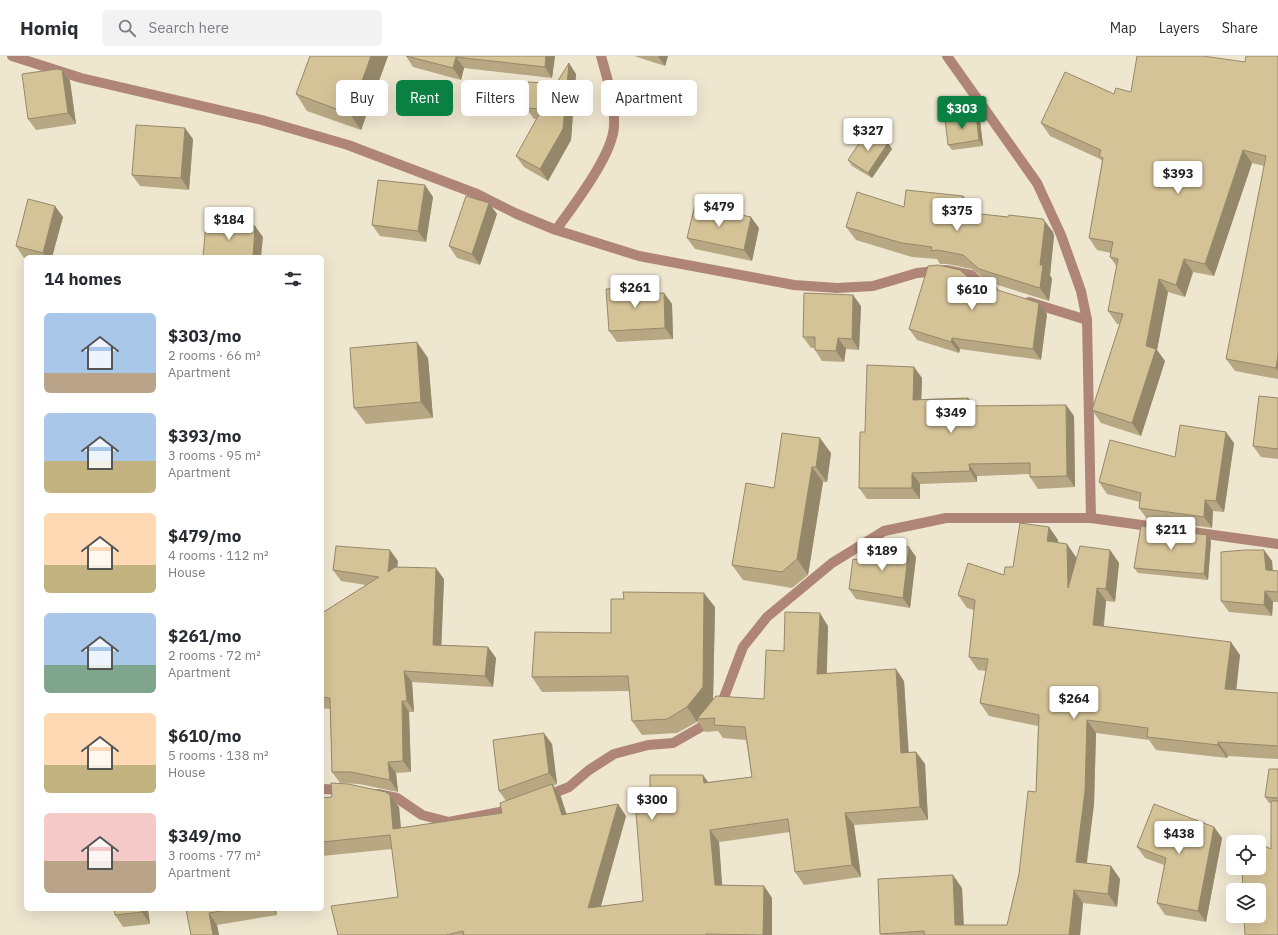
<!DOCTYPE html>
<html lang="en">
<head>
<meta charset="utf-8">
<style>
  body { margin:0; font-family:"IBM Plex Sans",sans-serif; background:#f2f2f3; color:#2b2b33; height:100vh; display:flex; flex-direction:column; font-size:15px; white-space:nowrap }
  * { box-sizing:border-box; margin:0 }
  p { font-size:13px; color:#7c7c81 }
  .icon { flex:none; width:22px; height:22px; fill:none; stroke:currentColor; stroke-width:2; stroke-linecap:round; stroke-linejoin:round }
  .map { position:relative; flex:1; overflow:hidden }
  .drawer { position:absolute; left:24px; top:199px; width:300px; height:656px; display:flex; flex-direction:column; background:#fff; border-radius:6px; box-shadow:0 4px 16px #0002 }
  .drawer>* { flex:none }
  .banner { position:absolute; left:336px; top:24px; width:380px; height:36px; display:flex; gap:8px }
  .fabs { position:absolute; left:1226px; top:779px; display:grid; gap:8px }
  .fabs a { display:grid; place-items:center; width:40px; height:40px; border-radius:6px; background:#fff; box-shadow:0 4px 16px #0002; font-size:20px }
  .price { position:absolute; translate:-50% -34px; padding:0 9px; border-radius:4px; background:#fff; color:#222; font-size:13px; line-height:26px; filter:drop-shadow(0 1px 2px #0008) }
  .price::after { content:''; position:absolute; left:50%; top:24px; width:12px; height:9px; margin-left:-6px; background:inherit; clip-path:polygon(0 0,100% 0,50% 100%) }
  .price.on { background:#0b8043; color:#fff }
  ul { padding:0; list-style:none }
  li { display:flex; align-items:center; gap:12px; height:100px; padding:0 20px }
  li span { display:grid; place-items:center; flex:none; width:112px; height:80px; border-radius:6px; color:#555 }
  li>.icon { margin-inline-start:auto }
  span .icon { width:48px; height:48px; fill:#fffc; stroke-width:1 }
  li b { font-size:17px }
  h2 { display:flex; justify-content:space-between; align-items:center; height:48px; padding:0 20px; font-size:17px }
  .pill { padding:0 14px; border-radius:6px; background:#fff; box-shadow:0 4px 16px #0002; font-size:14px; line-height:36px }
  .pill.on { background:#0b8043; color:#fff }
  header { display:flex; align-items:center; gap:24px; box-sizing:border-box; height:56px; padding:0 20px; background:#fff; border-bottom:1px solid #e1e1e2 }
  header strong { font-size:19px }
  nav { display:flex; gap:22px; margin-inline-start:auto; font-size:14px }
  .search { width:280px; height:36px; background:#f2f2f3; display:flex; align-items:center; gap:10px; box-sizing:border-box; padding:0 14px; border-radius:6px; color:#7c7c81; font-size:15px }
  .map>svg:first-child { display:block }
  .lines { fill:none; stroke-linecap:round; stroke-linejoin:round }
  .street { stroke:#ae8577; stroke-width:10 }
  .wall { fill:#b7a883 }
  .shaded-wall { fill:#95886a }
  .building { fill:#d5c398; stroke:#95886a }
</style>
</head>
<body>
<header>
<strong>Homiq</strong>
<div class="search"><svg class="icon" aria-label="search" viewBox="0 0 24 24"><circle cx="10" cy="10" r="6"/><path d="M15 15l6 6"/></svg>Search here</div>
<nav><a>Map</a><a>Layers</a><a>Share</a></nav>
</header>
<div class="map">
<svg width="1278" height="879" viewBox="0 0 1278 879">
  <rect width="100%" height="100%" fill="#efe6d0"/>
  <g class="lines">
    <!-- street -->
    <g class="street">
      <polyline points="12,0 81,22 262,64 348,89 477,138 517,158 556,174 639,200 794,229 837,232 873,230 917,217 946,214 971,219 985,232 993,234"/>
      <polyline points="947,0 1037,127 1061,179 1081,235 1087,264 1091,462"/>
      <path d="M556 174C573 150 613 99 614 70 615 46 607 22 601 0"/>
      <polyline points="1029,246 1087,264"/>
      <polyline points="323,733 344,734"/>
      <polyline points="378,738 397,742 422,759 449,766 500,756 513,751"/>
      <polyline points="546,740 569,731 589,714 614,698 648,689 673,687 701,671 723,644 743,591 767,561 832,507 884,475 946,462 1091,462 1278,488"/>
    </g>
  </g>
  <!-- wall -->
  <g class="wall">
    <polygon points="310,0 388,0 361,74 307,55 296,38"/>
    <polygon points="406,0 555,0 552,22 464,12 461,24 413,11"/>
    <polygon points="634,0 668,0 665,10"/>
    <polygon points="1278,0 1278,323 1235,315 1226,303 1264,110 1252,107 1214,220 1193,216 1185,241 1168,236 1157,294 1165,305 1141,380 1101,367 1092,354 1120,268 1117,268 1108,255 1117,211 1110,201 1111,197 1097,194 1089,182 1102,105 1100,103 1050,80 1041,67 1114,38 1131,36 1245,6"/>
    <polygon points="62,14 70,25 76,68 36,74 28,63"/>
    <polygon points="576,18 571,84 548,125 524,111 516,100 537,63 534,63 526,52 556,28"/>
    <polygon points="976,59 980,64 983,90 952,94 948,89"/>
    <polygon points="193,83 189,134 140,130 132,119"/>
    <polygon points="888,87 892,93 872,122 852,110 848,104"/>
    <polygon points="963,140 973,154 972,157 1008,161 1043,163 1053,176 1054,180 1050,219 1052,223 1049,245 988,226 972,213 947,208 940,208 937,203 912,201 856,184 846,171 904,151"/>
    <polygon points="433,141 426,186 380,180 372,169"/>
    <polygon points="489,147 497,158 480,209 457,202 449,190"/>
    <polygon points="63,161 52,201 26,201 26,202 24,202 16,190"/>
    <polygon points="759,172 752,205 695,193 687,182"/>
    <polygon points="645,231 650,238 664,237 672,248 673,283 617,286 609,275"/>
    <polygon points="861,250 859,294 846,293 844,306 822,305 815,294 815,292 811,292 803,281"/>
    <polygon points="1047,258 1041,304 960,293 959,297 917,284 909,273"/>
    <polygon points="428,302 433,362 366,368 354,352"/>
    <polygon points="914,311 922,322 921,343 974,350 1066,349 1074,360 1075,431 1038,433 1030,421 1030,418 977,420 977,426 920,428 920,443 867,443 859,432 865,376"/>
    <polygon points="1278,342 1278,403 1261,401 1253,390"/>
    <polygon points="1234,387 1224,456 1213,455 1212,472 1147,463 1139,452 1140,446 1107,438 1099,426 1175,401"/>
    <polygon points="831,397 827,426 823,426 808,519 792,532 743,524 732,509 774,432"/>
    <polygon points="1049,471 1058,484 1058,487 1076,501 1076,504 1110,494 1119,507 1115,546 1106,545 1104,571 1240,599 1236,633 1278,637 1278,703 1228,700 1227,702 1156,694 1149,684 1096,677 1094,748 1087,807 1111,810 1120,823 1117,851 1083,847 1080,879 881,879 880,878 962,832 964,869 1007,869 1019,818 1036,736 1038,670 989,660 980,647 986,615 978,614 969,601 974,554 967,552 958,539 1004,519 1013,511"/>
    <polygon points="1211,485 1208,524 1138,517 1134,512"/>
    <polygon points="909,491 916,501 910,552 856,543 849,533"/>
    <polygon points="1264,494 1272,505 1273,514 1278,515 1278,546 1273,546 1272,560 1229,556 1221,545"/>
    <polygon points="398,505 397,511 444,523 441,589 488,591 496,602 493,631 412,626 414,656 409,656 411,716 396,717 398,736 359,728 340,727 332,716 330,653 322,652 322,557 366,529 341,525 333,514"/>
    <polygon points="715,551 713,643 764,643 784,595 828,570 827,618 904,625 909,696 916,696 925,708 928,764 854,769 861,821 804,829 795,816 790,776 719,786 722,829 764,830 772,842 772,879 338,879 398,841 392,793 322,800 322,742 390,739 399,751 401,772 502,757 506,745 499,735 552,688 557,728 553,730 561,741 566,758 618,748 626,760 601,850 643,845 650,741 703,719 708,726 752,721 746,684 723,682 718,675 705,676 698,665 697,666 677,677 642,679 632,665 630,635 542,636 532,621 611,577"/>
    <polygon points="1278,713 1278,879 1271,747 1269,747 1265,741"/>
    <polygon points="1214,771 1222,782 1206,866 1165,859 1157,847 1164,809 1145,802 1137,791"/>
    <polygon points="114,853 156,853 148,854 150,868 123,871 115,859"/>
    <polygon points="186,853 276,853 277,859 217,869 219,879 191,879"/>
  </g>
  <!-- shaded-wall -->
  <g class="shaded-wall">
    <polygon points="371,0 388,0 361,74 350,58"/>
    <polygon points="546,0 555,0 552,22 545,11"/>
    <polygon points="658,0 668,0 665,10"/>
    <polygon points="456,1 464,12 461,24 453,12"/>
    <polygon points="569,7 576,18 571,84 548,125 540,113"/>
    <polygon points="62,14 70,25 76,68 68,57"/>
    <polygon points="976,59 980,64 983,90 979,84"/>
    <polygon points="185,72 193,83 189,134 181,122"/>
    <polygon points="888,87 892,93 872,122 868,117"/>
    <polygon points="1243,94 1252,107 1214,220 1205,208"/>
    <polygon points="425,129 433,141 426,186 418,175"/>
    <polygon points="963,140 973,154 971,169 962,156"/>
    <polygon points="489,147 497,158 480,209 472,198"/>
    <polygon points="55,150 63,161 52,201 45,201 43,197"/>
    <polygon points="751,161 759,172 752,205 744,194"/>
    <polygon points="1043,163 1053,176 1054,180 1050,219 1052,223 1049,245 1040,232 1040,209"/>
    <polygon points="255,170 263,181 261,201 253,201"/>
    <polygon points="1184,203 1193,216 1185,241 1176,229"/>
    <polygon points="1159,223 1168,236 1157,294 1165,305 1141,380 1132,367"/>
    <polygon points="645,231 652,242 645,238"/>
    <polygon points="664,237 672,248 673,283 665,272"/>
    <polygon points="853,239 861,250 859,294 852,283"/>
    <polygon points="1039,247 1047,258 1041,304 1033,293"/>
    <polygon points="838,282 846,293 844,306 836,295"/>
    <polygon points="952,282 960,293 959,297 951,286"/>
    <polygon points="417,286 428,302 433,362 421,346"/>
    <polygon points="1278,299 1278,315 1276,312"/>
    <polygon points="914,311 922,322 921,355 913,344"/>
    <polygon points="968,342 976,353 968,350"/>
    <polygon points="1066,349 1074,360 1075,431 1067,420"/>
    <polygon points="1226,376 1234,387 1224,456 1216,445"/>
    <polygon points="820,382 831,397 827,426 816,411"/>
    <polygon points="969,408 977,420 977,426 970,415"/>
    <polygon points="812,411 823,426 808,519 797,503"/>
    <polygon points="912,417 920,428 920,443 912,432"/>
    <polygon points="1205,444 1213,455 1212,472 1204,461"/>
    <polygon points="1049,471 1058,484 1056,498 1047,485"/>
    <polygon points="1207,479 1211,485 1208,524 1204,518"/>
    <polygon points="1067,488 1076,501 1077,545 1068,532"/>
    <polygon points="909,491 916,501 910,552 903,542"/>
    <polygon points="390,494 398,505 395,527 388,516"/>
    <polygon points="1110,494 1119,507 1115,546 1106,533"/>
    <polygon points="1264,494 1272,505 1273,524 1266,514"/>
    <polygon points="436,512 444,523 441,600 433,589"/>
    <polygon points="1097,532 1106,545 1102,582 1093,569"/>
    <polygon points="1265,535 1273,546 1272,560 1264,549"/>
    <polygon points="704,537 715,551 713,646 697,663 698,665 697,666 687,651"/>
    <polygon points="820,557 828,570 826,631 817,618"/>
    <polygon points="1231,586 1240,599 1235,646 1225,633"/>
    <polygon points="488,591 496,602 493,631 485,620"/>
    <polygon points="896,613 904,625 909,709 901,697"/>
    <polygon points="404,615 412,626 414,656 407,645"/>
    <polygon points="402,645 409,656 411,716 403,705"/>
    <polygon points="1087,664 1096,677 1094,748 1085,819 1076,806"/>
    <polygon points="544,677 552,688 557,728 549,717"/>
    <polygon points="1218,686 1228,700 1227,702 1218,689"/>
    <polygon points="916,696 925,708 928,764 920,751"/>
    <polygon points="388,706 396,717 398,736 390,724"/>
    <polygon points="703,719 712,732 704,727"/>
    <polygon points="552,728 561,741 571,772 562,759"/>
    <polygon points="390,739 399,751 402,785 393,773"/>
    <polygon points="618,748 626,760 597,864 588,852"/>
    <polygon points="845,757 854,769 861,821 852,809"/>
    <polygon points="1214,771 1222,782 1206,866 1198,855"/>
    <polygon points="710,774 719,786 723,841 715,829"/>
    <polygon points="1111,810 1120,823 1117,851 1108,838"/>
    <polygon points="953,819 962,832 964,879 955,869"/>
    <polygon points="764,830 772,842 772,879 763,879"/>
    <polygon points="1074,834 1083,847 1080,879 1069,879"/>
    <polygon points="141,853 147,853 148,854 150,868 142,856"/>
    <polygon points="273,853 276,853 277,859"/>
    <polygon points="209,857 217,869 219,879 213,879"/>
  </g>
  <!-- building -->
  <g class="building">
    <polygon points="310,0 371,0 350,58 296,38"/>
    <polygon points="406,0 546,0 545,11 456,1 453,12"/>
    <polygon points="1137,0 1203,0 1245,6 1246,0 1278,0 1278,299 1276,312 1226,303 1266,100 1243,94 1205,208 1184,203 1176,229 1159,223 1146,290 1156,293 1132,367 1092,354 1123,258 1108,255 1118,203 1110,201 1113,186 1089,182 1103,102 1099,100 1101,94 1041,67 1065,16 1114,38 1116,32 1131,36"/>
    <polygon points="569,7 563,73 540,113 516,100 542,53 526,52 528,26 556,28"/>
    <polygon points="57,13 62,14 68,57 28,63 22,18"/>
    <polygon points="976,59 979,84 948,89 945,63"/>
    <polygon points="136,69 185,72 181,122 132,119"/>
    <polygon points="868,74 888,87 868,117 848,104"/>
    <polygon points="378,124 425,129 418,175 372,169"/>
    <polygon points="906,134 963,140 962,156 1008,161 1009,159 1043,163 1045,167 1040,209 1043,209 1040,232 979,213 963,199 938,194 931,195 932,191 902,187 846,171 857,136 904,151"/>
    <polygon points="466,140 489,147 472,198 449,190"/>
    <polygon points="28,143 55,150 43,197 16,190"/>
    <polygon points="695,149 751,161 744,194 687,182"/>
    <polygon points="206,167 255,170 253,201 203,201"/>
    <polygon points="938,209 960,214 975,227 1039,247 1033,293 952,282 951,286 909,273 928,210"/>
    <polygon points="645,231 645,238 664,237 665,272 609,275 606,233"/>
    <polygon points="804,237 853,239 852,283 838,282 836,295 815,294 815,281 803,281"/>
    <polygon points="417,286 421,346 354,352 350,292"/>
    <polygon points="867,309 914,311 913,344 968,342 968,350 1066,349 1067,420 1030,421 1030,407 969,408 970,415 912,417 912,432 859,432 860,376 865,376"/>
    <polygon points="1259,340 1278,342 1278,393 1253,390"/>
    <polygon points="1180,369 1226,376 1216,445 1205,444 1204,461 1139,452 1141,437 1099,426 1110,384 1175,401"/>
    <polygon points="782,377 820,382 816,411 812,411 797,503 782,516 732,509 746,427 774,432"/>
    <polygon points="1020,467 1049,471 1047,485 1067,488 1068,532 1080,490 1110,494 1106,533 1097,532 1093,569 1231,586 1225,633 1278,637 1278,690 1218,686 1218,689 1147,681 1148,672 1087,664 1085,735 1076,806 1111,810 1108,838 1074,834 1069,879 925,879 924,875 880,878 878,823 953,819 955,869 1007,869 1019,818 1028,735 1036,736 1039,659 980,647 988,603 969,601 975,544 958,539 968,507 1004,519 1005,511 1013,511"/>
    <polygon points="1141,470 1207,479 1204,518 1134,512"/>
    <polygon points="882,486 909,491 903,542 849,533 853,503 874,507"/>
    <polygon points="336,490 390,494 388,516 395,511 436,512 433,589 488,591 485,620 404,615 407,645 402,645 403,705 388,706 390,724 351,716 332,716 330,642 322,641 322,557 379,521 333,514"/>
    <polygon points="1245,494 1264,494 1266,514 1278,515 1278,536 1265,535 1264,549 1221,545 1221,496"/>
    <polygon points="623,536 704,537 703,631 687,651 667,663 632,665 628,620 532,621 535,576 611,577 611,543 624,543"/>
    <polygon points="785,556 820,557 817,618 896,613 901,697 916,696 920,751 845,757 852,809 795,816 788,763 710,774 715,829 764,830 763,879 706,878 706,879 464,879 463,875 446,879 338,879 331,850 398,841 390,779 322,786 322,742 332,741 331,727 348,728 386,736 390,739 393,773 502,757 500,747 552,728 562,759 618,748 588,852 643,845 635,744 650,741 650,719 703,719 704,727 752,721 745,671 714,669 715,662 697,663 716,640 764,643 766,594 784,595"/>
    <polygon points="544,677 549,717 499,735 493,684"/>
    <polygon points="1269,713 1278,713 1278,742 1265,741"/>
    <polygon points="1271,745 1278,745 1278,879 1245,879 1244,860 1259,860 1259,834 1243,834 1242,812 1259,812 1259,787 1271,793"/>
    <polygon points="1154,748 1214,771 1198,855 1157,847 1166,802 1137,791"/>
    <polygon points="1240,779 1256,786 1240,786"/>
    <polygon points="114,853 141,853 142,856 115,859"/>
    <polygon points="186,853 233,853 209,857 213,879 191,879"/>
  </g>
</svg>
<div class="fabs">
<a><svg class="icon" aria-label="locate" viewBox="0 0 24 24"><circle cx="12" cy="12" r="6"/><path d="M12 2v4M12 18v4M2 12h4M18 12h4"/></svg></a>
<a><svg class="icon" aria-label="layers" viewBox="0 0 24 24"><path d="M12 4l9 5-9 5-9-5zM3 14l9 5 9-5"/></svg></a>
</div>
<b class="price on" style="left:962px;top:74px">$303</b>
<b class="price" style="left:868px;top:96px">$327</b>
<b class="price" style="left:1178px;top:139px">$393</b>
<b class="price" style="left:719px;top:172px">$479</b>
<b class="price" style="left:957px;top:176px">$375</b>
<b class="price" style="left:229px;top:185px">$184</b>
<b class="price" style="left:635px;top:253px">$261</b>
<b class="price" style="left:972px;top:255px">$610</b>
<b class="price" style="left:951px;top:378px">$349</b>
<b class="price" style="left:1171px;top:495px">$211</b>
<b class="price" style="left:882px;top:516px">$189</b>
<b class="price" style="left:1074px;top:664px">$264</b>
<b class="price" style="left:652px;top:765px">$300</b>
<b class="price" style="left:1179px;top:799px">$438</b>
<div class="banner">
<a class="pill">Buy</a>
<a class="pill on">Rent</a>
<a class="pill">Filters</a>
<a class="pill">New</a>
<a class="pill">Apartment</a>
</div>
<section class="drawer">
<h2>14 homes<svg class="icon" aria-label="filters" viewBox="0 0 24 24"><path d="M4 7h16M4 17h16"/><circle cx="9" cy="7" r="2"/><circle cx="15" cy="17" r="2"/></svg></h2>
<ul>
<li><span style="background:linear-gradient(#a9c7e8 75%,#b9a48a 0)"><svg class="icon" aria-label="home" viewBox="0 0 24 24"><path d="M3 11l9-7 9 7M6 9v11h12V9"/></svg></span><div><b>$303/mo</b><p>2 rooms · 66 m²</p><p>Apartment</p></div></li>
<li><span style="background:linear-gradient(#a9c7e8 60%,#c2b280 0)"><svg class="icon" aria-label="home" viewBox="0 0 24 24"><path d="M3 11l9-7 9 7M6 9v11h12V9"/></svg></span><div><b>$393/mo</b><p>3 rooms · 95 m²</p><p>Apartment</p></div></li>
<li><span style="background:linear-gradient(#ffd9b3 65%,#c2b280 0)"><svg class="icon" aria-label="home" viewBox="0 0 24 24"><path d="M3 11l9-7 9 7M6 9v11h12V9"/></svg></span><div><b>$479/mo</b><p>4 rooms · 112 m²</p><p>House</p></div></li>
<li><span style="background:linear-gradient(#a9c7e8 65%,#7fa58c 0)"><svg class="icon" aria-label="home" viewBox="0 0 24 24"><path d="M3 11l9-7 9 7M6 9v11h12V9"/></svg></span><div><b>$261/mo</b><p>2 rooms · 72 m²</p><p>Apartment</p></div></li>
<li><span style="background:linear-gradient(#ffd9b3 65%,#c2b280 0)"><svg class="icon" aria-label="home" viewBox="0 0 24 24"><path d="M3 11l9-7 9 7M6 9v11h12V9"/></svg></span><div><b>$610/mo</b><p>5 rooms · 138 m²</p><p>House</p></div></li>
<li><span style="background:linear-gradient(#f6c9c9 60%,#b9a48a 0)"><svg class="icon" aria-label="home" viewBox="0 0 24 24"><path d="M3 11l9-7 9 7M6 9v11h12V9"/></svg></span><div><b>$349/mo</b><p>3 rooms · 77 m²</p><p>Apartment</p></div></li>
</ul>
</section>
</div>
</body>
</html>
